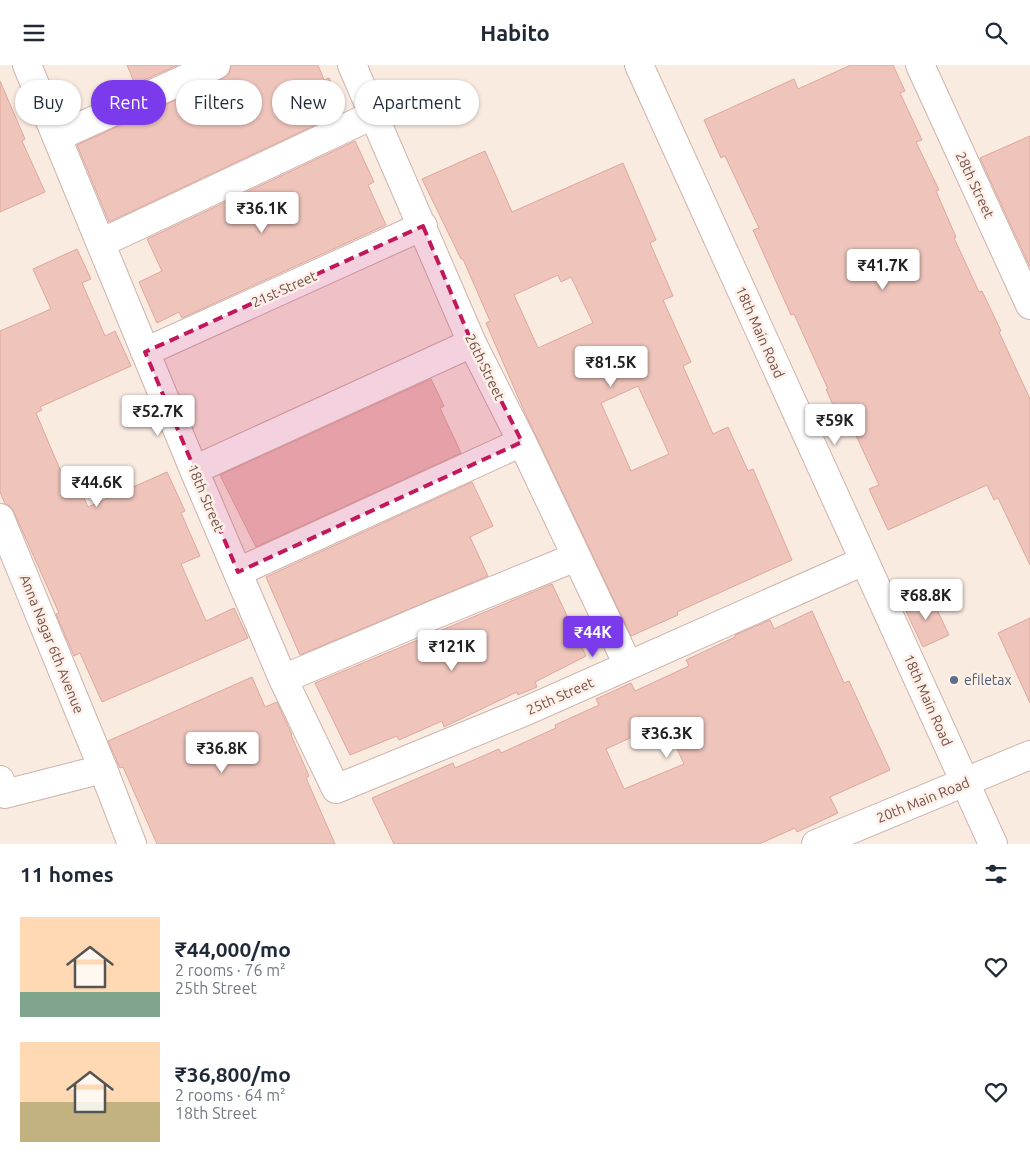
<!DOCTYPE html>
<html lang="en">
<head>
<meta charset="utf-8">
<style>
  body { margin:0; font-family:Ubuntu,sans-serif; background:#f2f2f3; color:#1f2937; height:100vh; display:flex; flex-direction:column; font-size:19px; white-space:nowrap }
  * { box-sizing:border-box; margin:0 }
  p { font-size:16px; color:#747a83 }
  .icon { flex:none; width:28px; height:28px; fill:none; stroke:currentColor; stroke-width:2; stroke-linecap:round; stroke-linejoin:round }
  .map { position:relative; height:779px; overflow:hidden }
  .side { display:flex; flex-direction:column; background:#fff; flex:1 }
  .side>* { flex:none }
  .banner { position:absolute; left:15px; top:15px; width:500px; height:45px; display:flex; gap:10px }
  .price { position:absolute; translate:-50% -42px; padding:0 11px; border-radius:5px; background:#fff; color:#222; font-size:16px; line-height:32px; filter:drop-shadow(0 1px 2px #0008) }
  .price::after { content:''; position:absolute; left:50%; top:30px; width:15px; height:11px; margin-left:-8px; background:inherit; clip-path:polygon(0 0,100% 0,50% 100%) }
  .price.current { background:#7c3aed; color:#fff }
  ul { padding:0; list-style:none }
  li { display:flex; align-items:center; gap:15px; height:125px; padding:0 20px }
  li span { display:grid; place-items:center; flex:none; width:140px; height:100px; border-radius:0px; color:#555 }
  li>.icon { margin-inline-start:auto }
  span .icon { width:60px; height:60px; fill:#fffc; stroke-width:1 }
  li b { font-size:21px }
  h2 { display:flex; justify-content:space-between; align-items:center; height:60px; padding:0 20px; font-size:21px }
  .tag { padding:0 18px; border-radius:22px; background:#fff; box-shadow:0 1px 4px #0004; font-size:18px; line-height:45px }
  .tag.current { background:#7c3aed; color:#fff }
  header { display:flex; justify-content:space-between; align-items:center; height:65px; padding:0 20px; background:#fff; font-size:22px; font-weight:700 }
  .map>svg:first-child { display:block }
  .building { fill:#eec4bb; stroke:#dfa79c; fill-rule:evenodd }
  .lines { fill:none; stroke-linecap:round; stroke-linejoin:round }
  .street-casing { stroke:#cdb3ac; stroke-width:30 }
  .secondary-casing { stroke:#cfb2a9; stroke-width:30 }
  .street { stroke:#fff; stroke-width:28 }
  .secondary { stroke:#fff; stroke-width:28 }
  .marked { fill:#c2185b; fill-opacity:0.2; stroke:#c2185b; stroke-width:4; stroke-dasharray:10 6; stroke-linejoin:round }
  .service-dot { fill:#5c6f8a; stroke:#fef0e7; stroke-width:2 }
  .labels { text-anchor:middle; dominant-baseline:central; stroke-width:5; stroke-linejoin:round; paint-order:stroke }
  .street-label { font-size:14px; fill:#704f4a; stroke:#fef0e7 }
  .service-label { font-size:14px; fill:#4e5e75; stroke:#fef0e7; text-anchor:start }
</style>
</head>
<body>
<header><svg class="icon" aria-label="menu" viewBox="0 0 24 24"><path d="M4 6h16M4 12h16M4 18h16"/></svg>Habito<svg class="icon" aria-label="search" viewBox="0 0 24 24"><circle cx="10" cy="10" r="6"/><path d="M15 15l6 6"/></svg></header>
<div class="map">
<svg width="1030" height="779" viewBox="0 0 1030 779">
  <rect width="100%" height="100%" fill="#faebe1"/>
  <!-- building -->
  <g class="building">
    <polygon points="127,0 178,0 135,19"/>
    <polygon points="231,0 318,0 324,15 329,13 343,47 109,157 77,80 222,14 229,9"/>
    <polygon points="851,0 893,0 905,26 900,28 922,75 916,77 939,125 936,126 956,172 954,173 979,227 982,226 1001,266 999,267 1030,334 1030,500 998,433 994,435 987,420 888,465 869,424 879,420 847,351 839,354 826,324 828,324 794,249 791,250 753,165 759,163 725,91 721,93 704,55 794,14 798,24"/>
    <polygon points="0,16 25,74 22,76 45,127 0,147"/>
    <polygon points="1030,71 1030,202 980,93"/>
    <polygon points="355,76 374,117 368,120 386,160 182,253 179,247 157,258 139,217 162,206 147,174"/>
    <path d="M485 86 512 147 623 98 656 175 650 178 673 231 663 235 691 297 683 301 713 369 728 362 748 406 753 404 792 495 677 547 678 550 631 571 525 348 486 258 490 256 463 194H461L422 114ZM558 210 561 217 571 212 593 258 538 283 514 230ZM638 321 669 389 631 406 601 338Z"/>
    <polygon points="77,184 91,214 82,218 105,271 115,266 131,301 40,342 42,345 36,348 64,414 74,410 88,442 167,407 185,446 181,448 200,491 181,499 206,556 234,543 248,573 102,637 80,588 74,591 56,549 59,548 14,447 10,441 5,439 0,427 0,266 51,244 33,204"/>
    <polygon points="431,314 444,341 440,343 461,388 256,482 220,410"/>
    <polygon points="472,417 493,461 470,472 488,511 300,590 266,512"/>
    <polygon points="552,519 586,591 535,617 537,622 518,630 517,627 444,662 442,656 399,675 397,671 350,690 315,618"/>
    <polygon points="930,530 949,570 923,582 904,542"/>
    <path d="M812 546 844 618 849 616 890 705 830 732 838 748 797 767 795 763 759 779H394L372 733 453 698 455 703 499 684 501 688 556 663 555 660 599 640 596 634 631 618 635 626 689 601 686 595 735 572V570L770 555 774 564ZM665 657 684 699 624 724 606 684Z"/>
    <polygon points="1030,553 1030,638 998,568"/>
    <polygon points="252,612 265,642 277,637 292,670 291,670 309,711 306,713 335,779 157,779 123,702 120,703 108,676"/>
  </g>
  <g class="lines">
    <!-- street casing -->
    <g class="street-casing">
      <g id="street">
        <polyline points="27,0 194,405 283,614 336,724 526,646 864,496"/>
        <polyline points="352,0 472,278 522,377 628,600"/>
        <polyline points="920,0 1030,240"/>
        <polyline points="57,72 216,0"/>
        <polyline points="101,178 375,49"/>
        <polyline points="145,287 423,161"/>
        <polyline points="194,405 472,278"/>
        <polyline points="0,453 103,704"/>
        <polyline points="238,507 522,377"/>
        <polyline points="283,614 436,549 576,492"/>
        <polyline points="0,715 5,729 103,704 132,779"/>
        <polyline points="816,779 1030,690"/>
      </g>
    </g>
    <!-- secondary casing -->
    <g class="secondary-casing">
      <polyline id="secondary" points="639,0 993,779"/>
    </g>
    <!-- street -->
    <use href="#street" class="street"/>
    <!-- secondary -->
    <use href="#secondary" class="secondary"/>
  </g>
  <!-- marked area -->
  <path class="marked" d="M423 161 472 278 522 377 238 507 145 287Z"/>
  <!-- markers -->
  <circle class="service-dot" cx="954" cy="615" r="5"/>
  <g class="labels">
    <!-- street labels -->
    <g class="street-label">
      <text transform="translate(975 120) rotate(65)">28th Street</text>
      <text transform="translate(284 224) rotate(-24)">21st Street</text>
      <text transform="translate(760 267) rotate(66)">18th Main Road</text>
      <text transform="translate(485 302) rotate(64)">26th Street</text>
      <text transform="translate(206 433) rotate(67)">18th Street</text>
      <text transform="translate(52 579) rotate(68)">Anna Nagar 6th Avenue</text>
      <text transform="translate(560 631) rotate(-24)">25th Street</text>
      <text transform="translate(928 635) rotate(66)">18th Main Road</text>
      <text transform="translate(923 735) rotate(-22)">20th Main Road</text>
    </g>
    <!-- service labels -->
    <g class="service-label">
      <text x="964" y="615">efiletax</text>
    </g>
  </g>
</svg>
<b class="price" style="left:262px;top:169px">₹36.1K</b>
<b class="price" style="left:883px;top:226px">₹41.7K</b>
<b class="price" style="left:611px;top:323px">₹81.5K</b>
<b class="price" style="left:158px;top:372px">₹52.7K</b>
<b class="price" style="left:835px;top:381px">₹59K</b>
<b class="price" style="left:97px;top:443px">₹44.6K</b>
<b class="price" style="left:926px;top:556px">₹68.8K</b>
<b class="price current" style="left:593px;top:593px">₹44K</b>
<b class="price" style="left:452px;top:607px">₹121K</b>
<b class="price" style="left:667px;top:694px">₹36.3K</b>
<b class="price" style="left:222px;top:709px">₹36.8K</b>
<div class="banner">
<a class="tag">Buy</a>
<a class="tag current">Rent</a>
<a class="tag">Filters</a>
<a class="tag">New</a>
<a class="tag">Apartment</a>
</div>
</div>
<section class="side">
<h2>11 homes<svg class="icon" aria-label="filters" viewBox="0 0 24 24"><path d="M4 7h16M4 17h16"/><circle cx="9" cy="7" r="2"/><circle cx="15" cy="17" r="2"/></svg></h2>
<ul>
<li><span style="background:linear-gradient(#ffd9b3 75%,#7fa58c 0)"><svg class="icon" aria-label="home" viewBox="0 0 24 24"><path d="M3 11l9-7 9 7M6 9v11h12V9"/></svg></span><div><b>₹44,000/mo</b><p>2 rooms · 76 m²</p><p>25th Street</p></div><svg class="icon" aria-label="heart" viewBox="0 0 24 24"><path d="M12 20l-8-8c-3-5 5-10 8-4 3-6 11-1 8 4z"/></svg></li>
<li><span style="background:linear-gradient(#ffd9b3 60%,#c2b280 0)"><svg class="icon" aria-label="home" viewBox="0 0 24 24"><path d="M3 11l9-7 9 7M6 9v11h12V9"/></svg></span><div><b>₹36,800/mo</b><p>2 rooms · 64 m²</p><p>18th Street</p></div><svg class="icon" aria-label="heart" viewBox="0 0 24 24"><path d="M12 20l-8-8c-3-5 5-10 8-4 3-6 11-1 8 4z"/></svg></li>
</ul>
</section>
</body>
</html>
